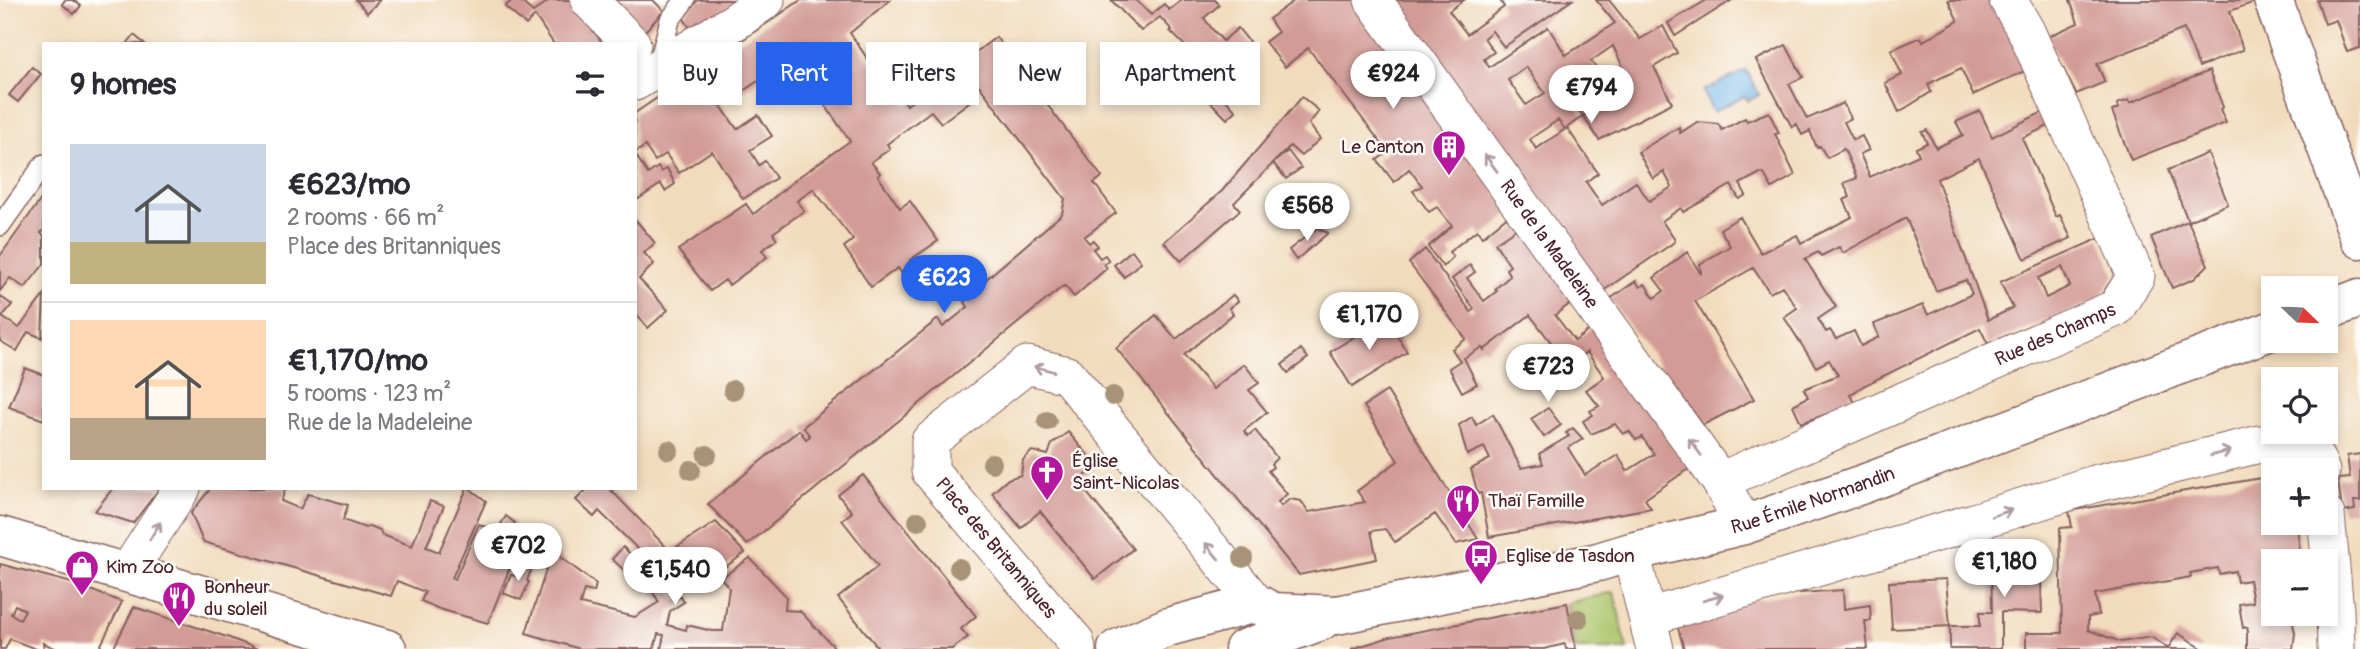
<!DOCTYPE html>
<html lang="en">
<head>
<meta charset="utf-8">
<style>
  body { margin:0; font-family:Pangolin,sans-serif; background:#f2f2f3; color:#2b2b33; height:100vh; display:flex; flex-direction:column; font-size:26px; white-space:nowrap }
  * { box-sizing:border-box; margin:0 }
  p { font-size:23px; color:#7c7c81 }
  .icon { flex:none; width:38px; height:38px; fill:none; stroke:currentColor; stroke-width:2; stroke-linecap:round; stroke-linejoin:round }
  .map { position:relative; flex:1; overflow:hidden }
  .drawer { position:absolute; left:42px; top:42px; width:595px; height:448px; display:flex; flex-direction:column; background:#fff; border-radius:0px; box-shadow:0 4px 10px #0003 }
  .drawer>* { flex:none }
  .hud { position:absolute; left:658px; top:42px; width:665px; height:63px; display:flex; gap:14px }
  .needle { width:46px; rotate:113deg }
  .fabs { position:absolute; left:2261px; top:276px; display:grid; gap:14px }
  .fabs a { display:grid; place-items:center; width:77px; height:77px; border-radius:0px; background:#fff; box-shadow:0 4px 10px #0003; font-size:35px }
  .price { position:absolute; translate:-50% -60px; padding:0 16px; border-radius:24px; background:#fff; color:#222; font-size:23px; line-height:46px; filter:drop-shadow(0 2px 4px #0008) }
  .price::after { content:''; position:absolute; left:50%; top:42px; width:21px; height:16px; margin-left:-10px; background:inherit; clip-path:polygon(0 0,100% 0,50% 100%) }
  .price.active { background:#2563eb; color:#fff }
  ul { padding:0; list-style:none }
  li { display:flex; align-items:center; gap:21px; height:175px; padding:0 28px }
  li+li { border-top:2px solid #e1e1e2 }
  li span { display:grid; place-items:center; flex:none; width:196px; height:140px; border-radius:0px; color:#555 }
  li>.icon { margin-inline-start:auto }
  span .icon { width:84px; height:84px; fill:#fffc; stroke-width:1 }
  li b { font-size:30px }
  h2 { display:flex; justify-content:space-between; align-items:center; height:84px; padding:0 28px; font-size:30px }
  .chip { padding:0 24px; border-radius:0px; background:#fff; box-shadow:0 4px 10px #0003; font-size:24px; line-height:63px }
  .chip.active { background:#2563eb; color:#fff }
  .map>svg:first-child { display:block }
  .green { fill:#aac267; stroke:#7a7049; stroke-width:2 }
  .water { fill:#76b7ea; stroke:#606b8a; stroke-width:2 }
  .building { fill:#d39b96; fill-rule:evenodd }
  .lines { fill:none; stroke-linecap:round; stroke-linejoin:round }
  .lane-casing { stroke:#85615e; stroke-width:22 }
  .street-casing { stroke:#85615e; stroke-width:39 }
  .secondary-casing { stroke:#85615e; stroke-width:41 }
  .primary-casing { stroke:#85615e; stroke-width:41 }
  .lane { stroke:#fff; stroke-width:19 }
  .street { stroke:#fff; stroke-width:37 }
  .secondary { stroke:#fff; stroke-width:38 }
  .primary { stroke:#fff; stroke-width:38 }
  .tree { fill:#a89378 }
  .oneway { stroke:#ae9aa0 }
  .labels { text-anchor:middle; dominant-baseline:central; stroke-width:5; stroke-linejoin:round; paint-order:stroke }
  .poi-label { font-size:19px; fill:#4a1f2b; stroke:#fdfcf7; text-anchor:start }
  .street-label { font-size:19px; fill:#4a1f2b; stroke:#fdfcf7 }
</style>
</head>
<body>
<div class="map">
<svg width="2360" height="649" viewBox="0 0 2360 649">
  <rect width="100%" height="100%" fill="#fdfcf7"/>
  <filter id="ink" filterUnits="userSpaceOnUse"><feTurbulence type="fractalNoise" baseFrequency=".0143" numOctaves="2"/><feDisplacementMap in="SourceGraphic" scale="14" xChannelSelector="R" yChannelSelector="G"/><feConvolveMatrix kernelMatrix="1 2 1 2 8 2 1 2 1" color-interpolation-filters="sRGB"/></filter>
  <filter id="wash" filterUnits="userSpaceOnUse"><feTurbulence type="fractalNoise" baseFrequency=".00686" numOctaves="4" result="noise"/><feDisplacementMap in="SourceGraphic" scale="28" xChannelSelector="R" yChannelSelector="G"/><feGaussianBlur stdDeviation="1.57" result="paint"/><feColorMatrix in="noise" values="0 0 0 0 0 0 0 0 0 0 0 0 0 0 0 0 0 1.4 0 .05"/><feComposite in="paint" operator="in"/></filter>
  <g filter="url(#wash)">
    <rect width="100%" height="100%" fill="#f2dbbd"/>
    <!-- green -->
    <polygon class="green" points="1614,592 1627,649 1576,649 1567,603"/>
    <!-- water -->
    <polygon class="water" points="1746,70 1759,95 1748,101 1745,96 1713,112 1703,91"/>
    <g id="blocks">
      <!-- building -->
      <g class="building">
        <polygon points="65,0 73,0 81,6 74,14 62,4"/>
        <polygon points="356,0 380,0 367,13"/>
        <polygon points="512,0 519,0 533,12 550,0 570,0 603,44 554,44 535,16 526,25 505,7"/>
        <polygon points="611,0 653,0 664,11 645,31"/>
        <polygon points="698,0 742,0 690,28 682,16"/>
        <polygon points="801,0 890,0 850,33 882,80 886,77 907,105 920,95 912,85 944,61 973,99 941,123 931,111 887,144 890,149 871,162 880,173 878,176 900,208 910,201 938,241 910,260 914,265 902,274 898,268 871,287 844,247 853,240 813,189 797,201 804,211 773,233 777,239 762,250 767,257 729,285 725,280 710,291 678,250 746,204 753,214 755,213 800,176 850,141 792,58 743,91 741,88 719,103 737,129 758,115 772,136 750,150 759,165 765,161 776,178 743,199 712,151 679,173 666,154 655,161 645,146 635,153 635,113"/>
        <polygon points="1111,0 1136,0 1151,15 1164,4 1169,10 1182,0 1215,0 1219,5 1204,18 1213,30 1223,41 1238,28 1255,49 1217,77 1170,31 1172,30 1160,17 1141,31"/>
        <polygon points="1295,0 1364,0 1510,214 1482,237 1477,230 1449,252 1453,257 1443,267 1428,247 1452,226 1437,207 1429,212 1413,191 1422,186 1409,169 1394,182 1377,160 1388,152 1308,48 1285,67 1265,42 1278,32 1269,19"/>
        <path d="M1391 0H1464L1449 11 1467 34 1504 7 1500 0H1572L1504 47 1492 31 1484 38 1494 52 1484 59 1489 67 1548 27 1566 55 1615 23 1596 0H1609L1640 39 1663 26 1677 53 1654 67 1672 103 1599 140 1583 116 1565 129 1558 120 1530 139 1536 149 1567 128 1598 173 1586 182 1602 205 1636 182 1649 201 1672 187 1664 172 1653 179 1638 152 1679 127 1680 133 1697 122 1718 124 1722 130 1745 118 1747 121 1769 112 1779 133 1775 134 1795 175 1772 188 1764 174 1760 173 1740 184 1746 195 1739 199 1731 185 1683 212 1681 208 1662 221 1675 240 1673 243 1603 291ZM1613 46 1630 82 1583 116 1568 95 1599 72 1591 61ZM1526 67 1545 93 1526 105 1508 80Z"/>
        <polygon points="1707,0 1732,0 1675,36 1668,23"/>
        <polygon points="1948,0 1998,0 2029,69 1973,95 1961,68 1928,84 1931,92 1899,112 1885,83 1902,75 1891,50 1921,37 1923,41 1958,21"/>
        <polygon points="2070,0 2251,0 2252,3 2230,11 2243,50 2199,67 2184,29 2097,64 2105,82 2076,94 2047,37 2078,23"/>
        <polygon points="2317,0 2360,0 2360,48 2347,52 2336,20 2325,24"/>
        <polygon points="134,35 145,44 127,44"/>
        <polygon points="996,37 1102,177 1094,183 1116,213 1084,237 1089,243 1093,240 1098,246 1093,249 1100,258 1105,255 1109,261 1104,264 1107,268 1074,297 1065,286 1062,287 747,545 708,504 799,430 806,439 810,436 803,427 938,319 943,327 968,307 963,299 1062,214 1065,199 962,63"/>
        <path d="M1786 45 1803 77 1789 84 1807 119 1843 103 1851 118 1844 122 1853 140 1862 136 1869 150 1860 154 1870 177 1919 155 1916 148 1927 143 1922 132 1927 130 1936 148 1963 135 1956 122 1980 111 1992 137 2047 110 2053 124 2022 138 2056 217 2060 215 2071 238 2025 259 1979 158 1937 179 1988 320 2013 308 2000 282 2100 238 2115 275 2098 300 1988 344 1980 328 1863 386 1850 395 1856 404 1801 423 1793 405 1808 397 1804 389 1838 375 1829 360 1816 367 1784 317 1797 308 1782 286 1770 293 1753 268 1695 301 1754 399 1703 425 1610 299 1636 281 1640 287 1645 284 1654 298 1664 291 1654 278 1687 252 1701 274 1700 264 1730 246 1720 229 1740 217 1761 253 1797 235 1801 243 1852 217 1844 200 1850 197 1844 183 1857 178 1844 149 1827 158 1820 146 1817 148 1810 131 1802 135 1797 124 1792 127 1756 60ZM1906 218 1936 291 1966 280 1972 294 1928 315 1923 305 1874 324 1879 337 1861 346 1854 331 1836 339 1830 330 1826 332 1818 319 1836 307 1805 259 1818 252 1821 256 1839 247 1843 253ZM2062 267 2070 286 2046 298 2038 278Z"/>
        <polygon points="32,67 41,74 18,102 9,95"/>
        <polygon points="2209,71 2223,107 2220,109 2226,123 2131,160 2112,111 2119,108 2117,104 2129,100 2130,103"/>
        <polygon points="1210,83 1236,111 1227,119 1199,90"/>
        <polygon points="1302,97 1319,111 1309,124 1320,139 1301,156 1290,146 1234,203 1240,210 1181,261 1164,242 1222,191"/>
        <polygon points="1288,151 1301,168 1286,179 1273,163"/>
        <polygon points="2208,153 2228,204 2188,221 2208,265 2194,279 2172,288 2151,237 2188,221 2168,170"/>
        <polygon points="635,154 648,174 658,167 661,172 667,168 675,184 665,191 661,184 637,200"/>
        <polygon points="44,195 44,230 41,233 44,236 44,264 25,288 10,278 0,291 0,256"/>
        <polygon points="635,219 655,243 644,253 654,264 639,279 668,310 648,328 635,312"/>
        <polygon points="1520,226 1575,300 1555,315 1575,341 1594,326 1690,468 1645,499 1651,508 1489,537 1481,493 1478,494 1471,469 1490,459 1484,447 1467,455 1459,425 1472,417 1476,425 1493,414 1521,468 1543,464 1539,454 1569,436 1566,433 1573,428 1583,439 1568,448 1585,475 1618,455 1627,471 1654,454 1642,437 1636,440 1629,431 1623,434 1615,424 1591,434 1583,421 1593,415 1590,411 1599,406 1586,390 1604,377 1587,352 1569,366 1530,315 1484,350 1482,347 1464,358 1477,384 1462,392 1449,368 1460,361 1452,349 1466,339 1409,263 1425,249 1471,312 1474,309 1452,279 1470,265 1475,272 1467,278 1484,301 1497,291 1495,289 1510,276 1506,269 1510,266 1495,243"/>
        <polygon points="1317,228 1328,233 1296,260 1289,250"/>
        <polygon points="1132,250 1141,262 1124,277 1114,265"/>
        <polygon points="44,295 42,338 28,332 17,351 0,341 0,296 12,305 2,317 19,328"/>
        <polygon points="1233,295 1238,301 1229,308 1233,314 1184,355 1213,389 1244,364 1259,383 1249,390 1267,412 1244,431 1248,436 1255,430 1277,458 1271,464 1273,467 1268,471 1287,494 1278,502 1281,506 1290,499 1301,501 1309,512 1365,502 1357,491 1398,461 1364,406 1387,391 1478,539 1456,544 1435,514 1395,542 1385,529 1371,531 1377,559 1299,575 1116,348 1156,315 1176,339"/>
        <polygon points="1386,317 1407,352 1352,387 1330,352"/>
        <polygon points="1301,349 1308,358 1288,373 1282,365"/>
        <polygon points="25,368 44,375 44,420 9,407"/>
        <polygon points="1548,408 1561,425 1544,437 1531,419"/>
        <polygon points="1068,432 1097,466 1078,482 1133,549 1095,579 1040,511 1021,528 992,493 1008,479 1021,475 1023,460 1032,451 1048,455 1052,444"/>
        <polygon points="2360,454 2360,501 2354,501 2355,510 2342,512 2338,479 2350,478 2347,456"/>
        <polygon points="863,475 976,616 961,629 968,637 952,649 879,649 838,598 878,566 842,520 852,512 838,495"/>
        <polygon points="2273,476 2273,523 2297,523 2301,562 2273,562 2273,614 2291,614 2295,633 2293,649 2247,649 2247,627 2243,628 2239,604 2253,602 2249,580 2237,582 2235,571 2219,574 2218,568 2190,573 2191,577 2095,594 2099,615 2088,617 2088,630 2121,642 2151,637 2168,648 2178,633 2203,649 2026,649 2026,633 2062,633 2060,528 2072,527 2069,511"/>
        <polygon points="113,488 160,488 133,523 95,511"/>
        <polygon points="211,488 286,488 281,501 300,509 308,494 348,505 343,520 365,528 369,526 380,530 382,535 412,546 430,501 444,506 426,547 439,552 467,488 469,488 486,501 452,578 455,579 479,524 520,542 488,623 439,609 421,601 425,592 397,581 391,596 203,542 191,513"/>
        <polygon points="588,488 609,488 666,547 647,558 599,511 594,517 576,500"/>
        <polygon points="506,516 515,523 510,530 501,524"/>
        <polygon points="716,522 745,553 714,575 695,555 674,567 671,564 660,572 676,600 680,596 684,602 670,611 667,625 686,630 687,625 712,631 723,631 729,588 721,578 750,558 786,596 785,610 800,611 836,649 661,649 664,635 658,634 654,649 580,649 526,633 552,551 596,584 594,592 584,590 580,604 635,617 659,602 639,571"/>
        <polygon points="623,547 640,563 626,572 612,559"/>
        <polygon points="1991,551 2040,552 2042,613 2001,612 2001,649 1950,649 1950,626 1980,626 1980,612 1992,612"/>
        <path d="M0 564 72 583 122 602 99 649H57L43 643 44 649H36L10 639 5 649H0ZM15 605 25 610 20 619 11 614Z"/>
        <polygon points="519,564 531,570 527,581 529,582 521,600 503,593 511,575 515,576"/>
        <polygon points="1946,579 1950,626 1892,629 1889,582"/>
        <polygon points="1843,590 1844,609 1870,605 1871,621 1865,621 1868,649 1684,649 1674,614 1786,594"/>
        <polygon points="1567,603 1576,649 1566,649 1565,644 1544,649 1351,649 1390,637"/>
        <polygon points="134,607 227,637 258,649 113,649"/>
      </g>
    </g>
  </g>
  <g filter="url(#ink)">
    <use href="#blocks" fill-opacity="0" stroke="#85615e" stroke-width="2"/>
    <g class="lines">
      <!-- lane casing -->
      <g class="lane-casing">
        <g id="lane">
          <polyline points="658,66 670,20 685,0"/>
          <polyline points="0,226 44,164"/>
        </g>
      </g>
      <!-- street casing -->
      <g class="street-casing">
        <g id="street">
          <polyline points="589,0 632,44"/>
          <path id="s1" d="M1373 0 1720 481 1744 525"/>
          <polyline points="635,82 736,21 766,0"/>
          <path id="s2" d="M1720 481 2116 308 2136 276 2026 31 2008 0"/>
          <polyline points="2326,515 2335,610 2336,649"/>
          <polyline points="1631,552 1655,649"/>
          <polyline points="127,573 182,488"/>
          <path d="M1648 617 1974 522 2094 484 2260 444C2285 443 2313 441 2321 471"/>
          <polyline points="1077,649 1075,641 930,471 930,441 1027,365 1067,375 1256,603"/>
        </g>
      </g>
      <!-- secondary casing -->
      <g class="secondary-casing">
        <g id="secondary">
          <polyline points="2273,0 2360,239"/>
          <polyline points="2326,311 2360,298"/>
          <path id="s3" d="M1337 615 1598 562 1631 552 1744 525 1866 483 2273 330"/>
        </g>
      </g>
      <!-- primary casing -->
      <g class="primary-casing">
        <g id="primary">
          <polyline points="0,536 387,649"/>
          <polyline points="1117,649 1168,627 1256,603 1273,612 1337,615"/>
          <polyline points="1244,649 1321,621"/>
        </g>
      </g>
      <!-- lane -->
      <use href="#lane" class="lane"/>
      <!-- street -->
      <use href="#street" class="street"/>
      <!-- secondary -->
      <use href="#secondary" class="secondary"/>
      <!-- primary -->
      <use href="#primary" class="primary"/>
    </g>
    <!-- trees -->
    <g class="tree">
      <circle cx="733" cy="390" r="10"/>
      <circle cx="1113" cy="396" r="10"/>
      <circle cx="1047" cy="421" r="10"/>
      <circle cx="669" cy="450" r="10"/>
      <circle cx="707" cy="455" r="10"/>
      <circle cx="992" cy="463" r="10"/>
      <circle cx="691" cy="470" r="10"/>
      <circle cx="918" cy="521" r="10"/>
      <circle cx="1243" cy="558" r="10"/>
      <circle cx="959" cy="568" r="10"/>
      <circle cx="1578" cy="619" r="10"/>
    </g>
    <!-- one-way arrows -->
    <defs><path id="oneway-shaft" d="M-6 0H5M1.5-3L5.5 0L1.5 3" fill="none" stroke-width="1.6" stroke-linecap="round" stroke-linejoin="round" transform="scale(1.75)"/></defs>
    <g class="oneway">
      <use href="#oneway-shaft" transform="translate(1491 163) rotate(-126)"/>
      <use href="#oneway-shaft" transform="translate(1044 369) rotate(-165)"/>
      <use href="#oneway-shaft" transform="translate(1695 447) rotate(-126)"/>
      <use href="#oneway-shaft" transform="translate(2221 453) rotate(-14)"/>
      <use href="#oneway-shaft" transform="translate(2002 513) rotate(-18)"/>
      <use href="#oneway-shaft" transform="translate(155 531) rotate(-58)"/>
      <use href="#oneway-shaft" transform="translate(1212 551) rotate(-130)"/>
      <use href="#oneway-shaft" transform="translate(1713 598) rotate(-16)"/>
    </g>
  </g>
  <!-- icons -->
  <defs>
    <g id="building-pin" transform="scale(1.75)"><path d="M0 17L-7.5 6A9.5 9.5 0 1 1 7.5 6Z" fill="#b5179e" stroke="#fdfcf7"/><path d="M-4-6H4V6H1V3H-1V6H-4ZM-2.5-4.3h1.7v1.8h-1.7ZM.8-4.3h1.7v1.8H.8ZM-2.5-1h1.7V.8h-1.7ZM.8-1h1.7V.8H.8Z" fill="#fff"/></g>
    <g id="church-pin" transform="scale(1.75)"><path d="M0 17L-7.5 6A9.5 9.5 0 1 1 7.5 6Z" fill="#b5179e" stroke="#fdfcf7"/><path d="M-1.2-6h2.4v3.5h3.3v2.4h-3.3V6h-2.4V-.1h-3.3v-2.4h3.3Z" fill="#fff"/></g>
    <g id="restaurant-pin" transform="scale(1.75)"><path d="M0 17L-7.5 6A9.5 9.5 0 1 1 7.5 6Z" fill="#b5179e" stroke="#fdfcf7"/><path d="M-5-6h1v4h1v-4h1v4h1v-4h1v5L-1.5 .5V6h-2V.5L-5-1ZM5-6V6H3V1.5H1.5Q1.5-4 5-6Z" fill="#fff"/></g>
    <g id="bus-pin" transform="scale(1.75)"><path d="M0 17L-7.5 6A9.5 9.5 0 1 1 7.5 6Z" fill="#b5179e" stroke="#fdfcf7"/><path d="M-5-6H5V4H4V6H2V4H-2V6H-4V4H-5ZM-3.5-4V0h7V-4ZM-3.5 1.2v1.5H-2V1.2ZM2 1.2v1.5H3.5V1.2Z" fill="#fff"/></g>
    <g id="shop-pin" transform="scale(1.75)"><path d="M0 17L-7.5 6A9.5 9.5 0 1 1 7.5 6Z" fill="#b5179e" stroke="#fdfcf7"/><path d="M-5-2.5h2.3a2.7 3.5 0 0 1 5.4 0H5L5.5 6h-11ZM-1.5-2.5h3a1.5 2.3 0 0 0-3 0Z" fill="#fff"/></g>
  </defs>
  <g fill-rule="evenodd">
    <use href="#building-pin" x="1449" y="147"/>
    <use href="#church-pin" x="1047" y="472"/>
    <use href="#restaurant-pin" x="1463" y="501"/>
    <use href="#bus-pin" x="1481" y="556"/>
    <use href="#shop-pin" x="82" y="567"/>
    <use href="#restaurant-pin" x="179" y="598"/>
  </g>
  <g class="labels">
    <!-- poi labels -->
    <g class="poi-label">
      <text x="1424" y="147" text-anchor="end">Le Canton</text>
      <text x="1072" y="461">Église<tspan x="1072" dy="22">Saint-Nicolas</tspan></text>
      <text x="1488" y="501">Thaï Famille</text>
      <text x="1506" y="556">Eglise de Tasdon</text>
      <text x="106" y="567">Kim Zoo</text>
      <text x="204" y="587">Bonheur<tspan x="204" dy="22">du soleil</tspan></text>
    </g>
    <!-- street labels -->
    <g class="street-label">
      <text stroke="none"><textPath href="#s1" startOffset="301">Rue de la Madeleine</textPath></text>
      <text stroke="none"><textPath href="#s2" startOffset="366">Rue des Champs</textPath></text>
      <text stroke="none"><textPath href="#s3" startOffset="490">Rue Émile Normandin</textPath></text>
      <text transform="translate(996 548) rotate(50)">Place des Britanniques</text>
    </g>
  </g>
</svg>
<div class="fabs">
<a><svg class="needle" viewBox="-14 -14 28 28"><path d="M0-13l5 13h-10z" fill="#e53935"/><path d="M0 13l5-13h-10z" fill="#7c7c81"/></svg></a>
<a><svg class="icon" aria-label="locate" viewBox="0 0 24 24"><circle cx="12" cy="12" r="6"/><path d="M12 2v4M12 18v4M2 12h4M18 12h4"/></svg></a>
<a>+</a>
<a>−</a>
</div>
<b class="price" style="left:1393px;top:111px">€924</b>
<b class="price" style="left:1591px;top:125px">€794</b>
<b class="price" style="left:1307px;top:243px">€568</b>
<b class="price active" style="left:944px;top:315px">€623</b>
<b class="price" style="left:1369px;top:352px">€1,170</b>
<b class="price" style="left:1548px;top:404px">€723</b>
<b class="price" style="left:518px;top:583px">€702</b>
<b class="price" style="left:2004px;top:599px">€1,180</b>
<b class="price" style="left:675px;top:607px">€1,540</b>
<div class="hud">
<a class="chip">Buy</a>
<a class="chip active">Rent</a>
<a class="chip">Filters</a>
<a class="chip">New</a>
<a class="chip">Apartment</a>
</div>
<section class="drawer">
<h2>9 homes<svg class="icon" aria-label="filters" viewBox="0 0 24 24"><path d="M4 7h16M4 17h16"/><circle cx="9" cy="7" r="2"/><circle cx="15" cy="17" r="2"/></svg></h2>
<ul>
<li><span style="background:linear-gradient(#c9d6e8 70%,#c2b280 0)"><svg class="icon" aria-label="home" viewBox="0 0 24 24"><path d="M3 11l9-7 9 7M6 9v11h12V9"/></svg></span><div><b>€623/mo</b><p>2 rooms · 66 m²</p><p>Place des Britanniques</p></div></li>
<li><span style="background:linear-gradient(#ffd9b3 70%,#b9a48a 0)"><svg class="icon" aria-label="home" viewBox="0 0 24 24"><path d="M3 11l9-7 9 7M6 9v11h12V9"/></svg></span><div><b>€1,170/mo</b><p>5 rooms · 123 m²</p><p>Rue de la Madeleine</p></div></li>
</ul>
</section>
</div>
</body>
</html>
